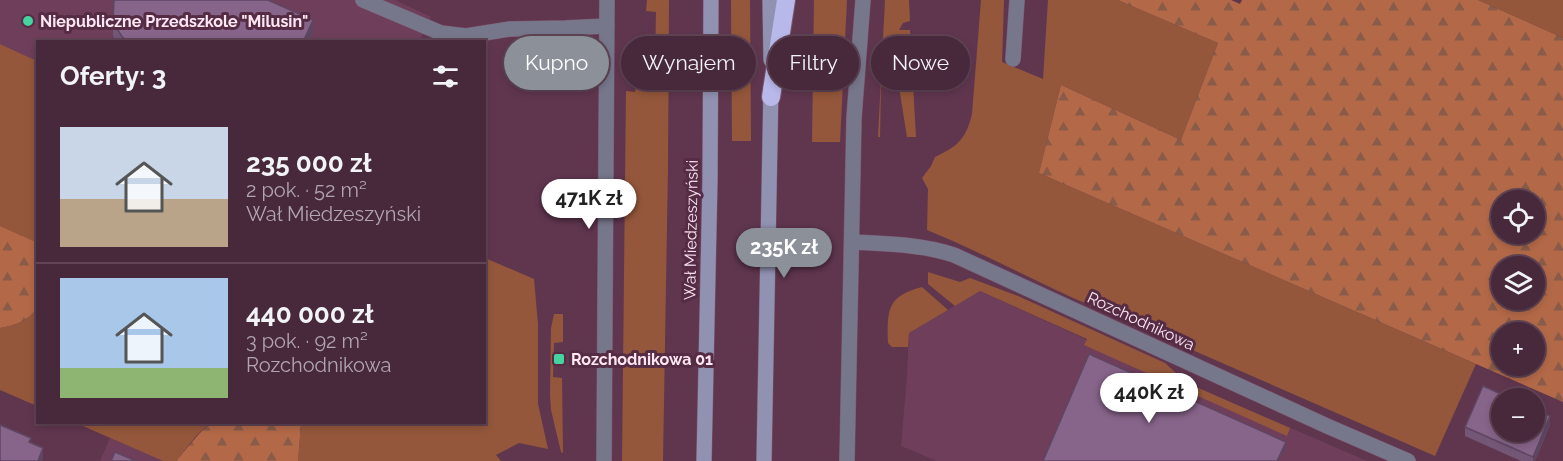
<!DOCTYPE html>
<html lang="pl">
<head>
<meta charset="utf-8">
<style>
  body { margin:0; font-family:Raleway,sans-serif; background:#4f3042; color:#f1f3f6; height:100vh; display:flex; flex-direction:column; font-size:22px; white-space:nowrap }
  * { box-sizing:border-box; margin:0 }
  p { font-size:20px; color:#b1a6af }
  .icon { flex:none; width:33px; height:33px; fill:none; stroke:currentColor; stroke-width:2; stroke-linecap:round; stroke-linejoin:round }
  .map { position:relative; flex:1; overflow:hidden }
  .sheet { position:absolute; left:36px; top:40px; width:450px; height:384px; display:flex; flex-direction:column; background:#48283b; border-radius:0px; box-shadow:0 3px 9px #0003,0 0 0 2px #604455 }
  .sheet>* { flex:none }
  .guide { position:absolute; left:504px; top:36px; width:570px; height:54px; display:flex; gap:12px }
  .tools { position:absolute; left:1491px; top:190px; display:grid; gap:12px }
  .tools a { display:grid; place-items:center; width:54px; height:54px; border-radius:50%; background:#48283b; box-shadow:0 3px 9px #0003,0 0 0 2px #604455; font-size:30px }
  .price { position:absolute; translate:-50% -51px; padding:0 14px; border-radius:21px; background:#fff; color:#222; font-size:20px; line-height:39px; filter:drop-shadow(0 2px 3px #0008) }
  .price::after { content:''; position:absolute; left:50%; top:36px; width:18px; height:14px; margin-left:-9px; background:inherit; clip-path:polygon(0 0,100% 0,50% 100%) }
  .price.current { background:#8c9099; color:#fff }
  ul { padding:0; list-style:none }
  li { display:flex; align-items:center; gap:18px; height:150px; padding:0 24px }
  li+li { border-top:2px solid #604455 }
  li span { display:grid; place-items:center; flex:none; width:168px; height:120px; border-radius:0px; color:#555 }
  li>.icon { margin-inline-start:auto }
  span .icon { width:72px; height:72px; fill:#fffc; stroke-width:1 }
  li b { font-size:26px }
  h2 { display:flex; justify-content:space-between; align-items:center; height:72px; padding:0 24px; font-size:26px }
  .chip { padding:0 21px; border-radius:27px; background:#48283b; box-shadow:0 3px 9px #0003,0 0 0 2px #604455; font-size:21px; line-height:54px }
  .chip.current { background:#8c9099; color:#fff }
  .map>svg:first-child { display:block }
  .built { fill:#6f3e5b }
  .green { fill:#94573b }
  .forest { fill:url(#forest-firs); fill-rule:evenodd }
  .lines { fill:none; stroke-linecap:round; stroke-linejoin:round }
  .service-casing { stroke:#7c566d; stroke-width:16 }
  .minor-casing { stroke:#7c566d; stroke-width:16 }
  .secondary-casing { stroke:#7c566d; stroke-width:16 }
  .motorway-casing { stroke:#7c566d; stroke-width:20 }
  .service { stroke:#77778c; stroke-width:15 }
  .minor { stroke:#77778c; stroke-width:15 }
  .secondary { stroke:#9192b2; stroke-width:15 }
  .motorway { stroke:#b8b8ea; stroke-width:18 }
  .wall { fill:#745677 }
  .shaded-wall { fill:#5e4661 }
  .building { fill:#87648a; stroke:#5e4661; stroke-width:1.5 }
  .poi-dot { fill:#44d49f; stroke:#552c44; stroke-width:2 }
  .labels { text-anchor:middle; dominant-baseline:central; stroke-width:6; stroke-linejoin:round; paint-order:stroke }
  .poi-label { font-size:16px; font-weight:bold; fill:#fde7f3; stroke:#552c44; text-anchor:start }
  .street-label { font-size:16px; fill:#fde7f3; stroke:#552c44 }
</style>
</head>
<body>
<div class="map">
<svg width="1563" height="461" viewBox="0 0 1563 461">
  <defs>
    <pattern id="forest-firs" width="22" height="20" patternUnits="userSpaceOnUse" patternTransform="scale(1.5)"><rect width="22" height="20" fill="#b36948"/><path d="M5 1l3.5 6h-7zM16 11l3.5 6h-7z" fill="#8a5b48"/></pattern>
  </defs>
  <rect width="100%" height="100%" fill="#60364f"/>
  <!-- built -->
  <g class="built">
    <polygon points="0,0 395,0 431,17 419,42 38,42 37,61 0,44"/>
    <polygon points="980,291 1087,340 1367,461 937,461 901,446 907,376 909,333"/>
    <polygon points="110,438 163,461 100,461"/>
  </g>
  <!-- green -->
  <g class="green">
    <path d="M647 0H669L668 167 663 461H622L626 91 635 92C638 72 636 71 655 62L656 12 646 11Z"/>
    <polygon points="731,0 750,0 751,141 732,141"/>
    <polygon points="814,0 847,0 840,142 812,142"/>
    <polygon points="885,0 909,0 910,21 903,23 899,30 910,30 916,137 907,137 899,87 881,87 880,137 878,137"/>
    <path d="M981 0H1004L1002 62 1043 79 1048 0H1118L1218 43 1181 140 1061 85 1039 173 1476 364 1435 456 1071 297C1023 275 976 250 927 230L928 189 922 178 931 166 935 157C958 146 966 139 972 114Z"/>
    <polygon points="1478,0 1563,0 1563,38"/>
    <polygon points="0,44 37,61 37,243 0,226"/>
    <polygon points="485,258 534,279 538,324 538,404 548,449 519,443 496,455 501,461 298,461 301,423 484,423"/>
    <polygon points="928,272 960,282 970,278 1018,296 1165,363 1187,383 1290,428 1287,436 1084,345 1087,339 980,291 955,306 928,284"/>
    <path d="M922 287 948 310 909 333 908 347H892L888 343C887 310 887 296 922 287Z"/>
    <path d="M37 308V406L0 390V328C16 325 28 321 37 308Z"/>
    <polygon points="554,314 563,314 563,342 554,343 553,377 562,378 563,453 561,452 551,410 550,395 551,328"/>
    <polygon points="76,423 210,423 197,435 176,461 163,461"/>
  </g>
  <!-- forest -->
  <g class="forest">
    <path d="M1118 0H1231L1240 4 1242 0H1478L1563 38V402L1039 173 1061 85 1181 140 1218 43ZM1502 201H1534V234H1502ZM1502 267H1534V300H1502ZM1502 333H1534V366H1502Z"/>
    <path d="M0 226 38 243 37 308C28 321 16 325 0 328Z"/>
    <polygon points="210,423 301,423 298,461 176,461 198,435"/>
  </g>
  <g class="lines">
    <!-- service casing -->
    <g class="service-casing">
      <g id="service">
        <polyline points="363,0 441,33 466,36 510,29 565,28 607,26"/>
        <polyline points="1013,59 1017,0"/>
      </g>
    </g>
    <!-- minor casing -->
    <g class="minor-casing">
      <g id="minor">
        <path d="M852 242C887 244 921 244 954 255L1327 426 1408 461"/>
        <polyline points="604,461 607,0"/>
        <polyline points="847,461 854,118 863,0"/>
      </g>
    </g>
    <!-- secondary casing -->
    <g class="secondary-casing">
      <g id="secondary">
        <polyline points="770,0 771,60"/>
        <polyline points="704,461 710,180 711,0"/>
        <polyline points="764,461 771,87"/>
      </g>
    </g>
    <!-- motorway casing -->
    <g class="motorway-casing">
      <polyline id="motorway" points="771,97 786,0"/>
    </g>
    <!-- service -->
    <use href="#service" class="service"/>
    <!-- minor -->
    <use href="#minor" class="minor"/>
    <!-- secondary -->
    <use href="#secondary" class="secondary"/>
    <!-- motorway -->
    <use href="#motorway" class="motorway"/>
  </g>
  <!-- wall -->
  <g class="wall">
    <polygon points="113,23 313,32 309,42 117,42 113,36"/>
    <polygon points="1550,425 1535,461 1521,461 1465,436 1465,427"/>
  </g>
  <!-- shaded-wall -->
  <g class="shaded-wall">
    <polygon points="313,20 313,32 309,42 303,42"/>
    <polygon points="1550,416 1550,425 1535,461 1533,461 1533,457"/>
    <polygon points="1286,442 1286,447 1279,461 1277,461"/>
    <polygon points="43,448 43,458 42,461 38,461"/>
  </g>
  <!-- building -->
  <g class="building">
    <polygon points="114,0 268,0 313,20 303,42 132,42 123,38 113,23"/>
    <polygon points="1089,354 1286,442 1277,461 1043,461"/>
    <polygon points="1483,386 1512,399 1502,399 1502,432 1534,432 1534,409 1550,416 1533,457 1465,427"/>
    <polygon points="0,425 31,438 29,442 43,448 38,461 0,461"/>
    <polygon points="115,452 136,461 111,461"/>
  </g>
  <!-- markers -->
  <g class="poi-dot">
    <circle cx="28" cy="21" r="6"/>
    <rect x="553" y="353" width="12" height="12" rx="3"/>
  </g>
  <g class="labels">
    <!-- poi labels -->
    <g class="poi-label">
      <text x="40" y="21">Niepubliczne Przedszkole "Milusin"</text>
      <text x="571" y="359">Rozchodnikowa 01</text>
    </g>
    <!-- street labels -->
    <g class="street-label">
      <text transform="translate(691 230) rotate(-89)">Wał Miedzeszyński</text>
      <text transform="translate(1141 321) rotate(25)">Rozchodnikowa</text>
    </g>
  </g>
</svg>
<div class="tools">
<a><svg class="icon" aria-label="locate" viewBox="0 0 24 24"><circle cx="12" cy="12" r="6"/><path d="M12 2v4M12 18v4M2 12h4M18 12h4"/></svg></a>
<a><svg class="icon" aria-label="layers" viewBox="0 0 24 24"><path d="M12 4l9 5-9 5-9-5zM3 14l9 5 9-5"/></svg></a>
<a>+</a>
<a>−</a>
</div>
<b class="price" style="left:589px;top:230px">471K zł</b>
<b class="price current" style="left:784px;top:279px">235K zł</b>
<b class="price" style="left:1149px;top:424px">440K zł</b>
<div class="guide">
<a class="chip current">Kupno</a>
<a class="chip">Wynajem</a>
<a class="chip">Filtry</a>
<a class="chip">Nowe</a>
</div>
<section class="sheet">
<h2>Oferty: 3<svg class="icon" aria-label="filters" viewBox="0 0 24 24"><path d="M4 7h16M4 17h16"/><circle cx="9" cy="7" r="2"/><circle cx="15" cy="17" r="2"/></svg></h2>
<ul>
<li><span style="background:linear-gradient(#c9d6e8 60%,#b9a48a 0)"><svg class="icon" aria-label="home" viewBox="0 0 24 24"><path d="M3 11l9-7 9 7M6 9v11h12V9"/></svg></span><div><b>235 000 zł</b><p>2 pok. · 52 m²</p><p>Wał Miedzeszyński</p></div></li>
<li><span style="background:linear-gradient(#a9c7e8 75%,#8fb573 0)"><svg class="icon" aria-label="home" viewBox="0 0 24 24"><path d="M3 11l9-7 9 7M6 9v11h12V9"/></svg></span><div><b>440 000 zł</b><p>3 pok. · 92 m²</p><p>Rozchodnikowa</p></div></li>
</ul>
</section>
</div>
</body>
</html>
